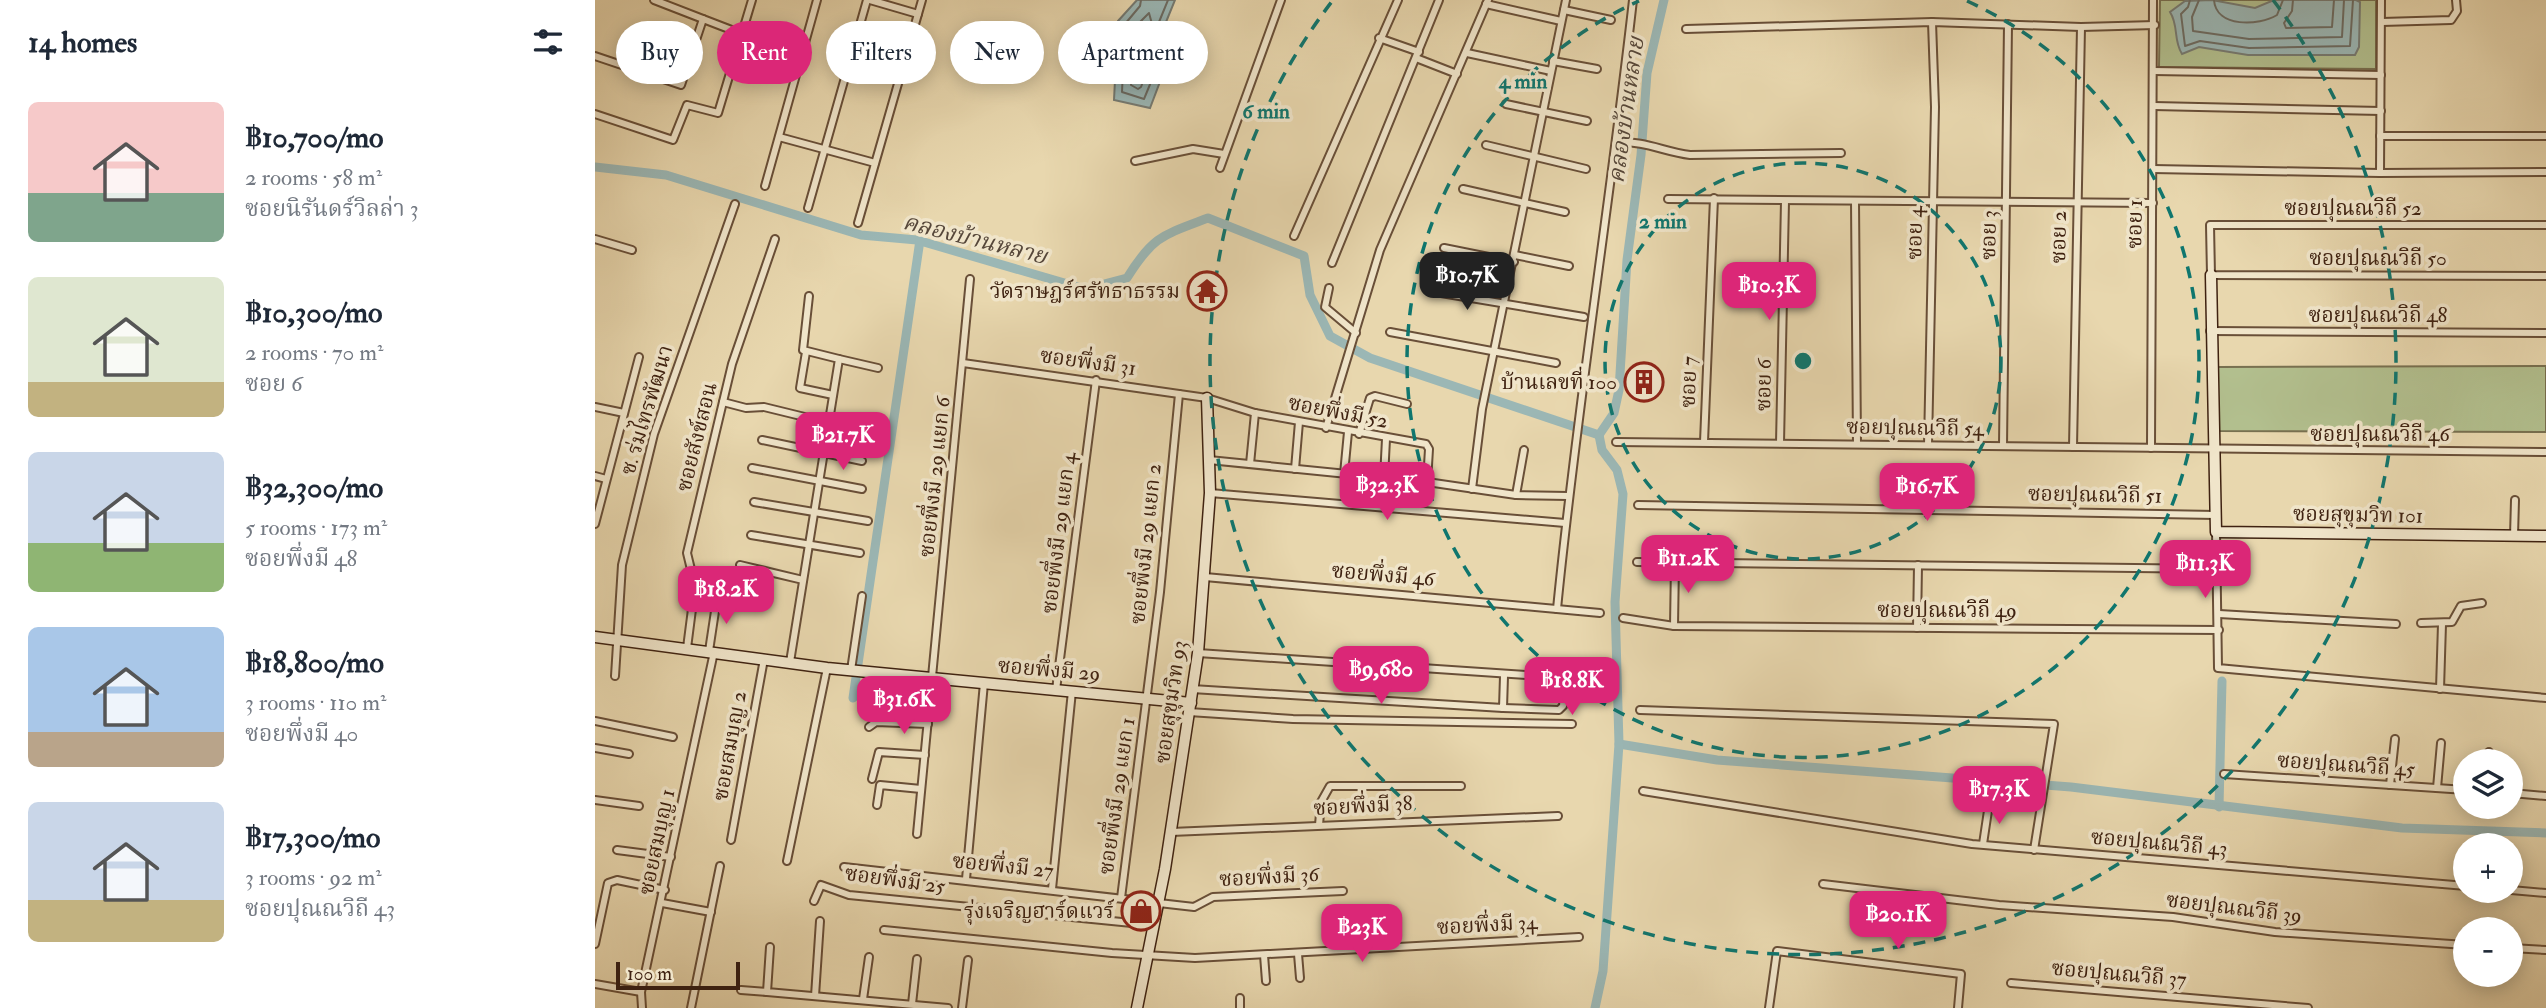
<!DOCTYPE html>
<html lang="en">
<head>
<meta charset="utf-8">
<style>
  body { margin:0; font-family:"IM FELL Double Pica","Noto Serif Thai",serif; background:#f6f6f7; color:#1f2937; height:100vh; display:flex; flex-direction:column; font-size:26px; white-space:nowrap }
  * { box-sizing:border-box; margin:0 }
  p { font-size:23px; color:#747a83 }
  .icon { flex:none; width:38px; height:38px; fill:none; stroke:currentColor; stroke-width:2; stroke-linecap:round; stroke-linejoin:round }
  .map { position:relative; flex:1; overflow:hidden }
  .details { display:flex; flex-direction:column; background:#fff; width:595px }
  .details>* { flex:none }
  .hud { position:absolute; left:21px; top:21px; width:665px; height:63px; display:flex; gap:14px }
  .buttons { position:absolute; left:1858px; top:749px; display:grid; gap:14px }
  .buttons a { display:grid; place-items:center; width:70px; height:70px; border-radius:50%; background:#fff; box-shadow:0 4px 18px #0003; font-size:35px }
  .scale { position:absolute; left:21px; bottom:18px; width:124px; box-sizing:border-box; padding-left:7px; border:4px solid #3f2211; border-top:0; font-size:19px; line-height:24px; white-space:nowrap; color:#3f2211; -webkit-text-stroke:5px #f0e5ca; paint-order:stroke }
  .price { position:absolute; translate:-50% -60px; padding:0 16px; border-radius:14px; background:#db2777; color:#fff; font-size:23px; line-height:46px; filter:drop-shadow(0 2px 4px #0008) }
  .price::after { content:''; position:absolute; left:50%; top:42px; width:21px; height:16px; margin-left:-10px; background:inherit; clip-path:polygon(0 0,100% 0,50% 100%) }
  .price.on { background:#222; color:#fff }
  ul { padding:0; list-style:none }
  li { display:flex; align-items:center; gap:21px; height:175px; padding:0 28px }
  li span { display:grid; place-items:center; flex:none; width:196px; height:140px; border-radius:10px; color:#555 }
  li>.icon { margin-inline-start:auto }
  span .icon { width:84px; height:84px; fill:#fffc; stroke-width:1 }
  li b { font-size:30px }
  h2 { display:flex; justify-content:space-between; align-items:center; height:84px; padding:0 28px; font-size:30px }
  .pill { padding:0 24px; border-radius:32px; background:#fff; box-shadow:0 4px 18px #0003; font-size:24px; line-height:63px }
  .pill.on { background:#db2777; color:#fff }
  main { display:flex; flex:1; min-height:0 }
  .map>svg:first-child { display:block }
  .green { fill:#b2bf8e; stroke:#787050; stroke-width:2 }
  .water { fill:#9bb7b5; stroke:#767b73; stroke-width:2 }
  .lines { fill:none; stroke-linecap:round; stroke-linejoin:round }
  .shore { stroke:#6d6c63; stroke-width:2 }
  .canal { stroke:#9bb7b5; stroke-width:9 }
  .street-casing { stroke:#694f38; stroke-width:10 }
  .secondary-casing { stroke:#3f2211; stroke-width:13 }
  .street { stroke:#f0e5ca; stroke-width:6 }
  .secondary { stroke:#f0e5ca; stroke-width:10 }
  .ring { fill:none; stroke:#0f766e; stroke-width:3.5; stroke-dasharray:12 9 }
  .labels { text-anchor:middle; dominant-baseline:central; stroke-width:7; stroke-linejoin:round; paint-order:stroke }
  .street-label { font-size:21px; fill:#3f2211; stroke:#f0e5ca }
  .poi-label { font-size:21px; fill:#3f2211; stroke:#f0e5ca; text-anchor:end }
  .water-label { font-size:23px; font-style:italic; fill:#56473a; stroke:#f0e5ca }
  .centre { fill:#0f766e; stroke:#f0e5ca; stroke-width:3.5 }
  .ring-label { font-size:21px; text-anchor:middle; font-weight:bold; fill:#0f766e; stroke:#f0e5ca; stroke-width:7; stroke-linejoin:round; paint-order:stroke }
</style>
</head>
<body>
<main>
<section class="details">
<h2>14 homes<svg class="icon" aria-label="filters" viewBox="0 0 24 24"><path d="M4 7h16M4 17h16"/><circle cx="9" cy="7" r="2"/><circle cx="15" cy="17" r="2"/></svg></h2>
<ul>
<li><span style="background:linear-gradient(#f6c9c9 65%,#7fa58c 0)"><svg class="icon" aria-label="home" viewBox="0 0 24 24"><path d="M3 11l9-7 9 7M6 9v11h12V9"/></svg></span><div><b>฿10,700/mo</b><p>2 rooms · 58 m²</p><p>ซอยนิรันดร์วิลล่า 3</p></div></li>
<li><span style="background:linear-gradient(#dfe7d0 75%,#c2b280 0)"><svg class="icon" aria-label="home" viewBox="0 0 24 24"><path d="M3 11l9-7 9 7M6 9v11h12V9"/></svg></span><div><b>฿10,300/mo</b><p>2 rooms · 70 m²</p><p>ซอย 6</p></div></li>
<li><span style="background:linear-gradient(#c9d6e8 65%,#8fb573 0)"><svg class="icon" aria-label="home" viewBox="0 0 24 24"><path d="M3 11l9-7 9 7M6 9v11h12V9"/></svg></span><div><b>฿32,300/mo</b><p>5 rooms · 173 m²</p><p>ซอยพึ่งมี 48</p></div></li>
<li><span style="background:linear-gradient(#a9c7e8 75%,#b9a48a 0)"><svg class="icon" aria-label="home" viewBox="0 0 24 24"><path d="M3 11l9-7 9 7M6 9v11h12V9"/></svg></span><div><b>฿18,800/mo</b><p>3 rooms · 110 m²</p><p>ซอยพึ่งมี 40</p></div></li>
<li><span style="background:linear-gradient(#c9d6e8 70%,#c2b280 0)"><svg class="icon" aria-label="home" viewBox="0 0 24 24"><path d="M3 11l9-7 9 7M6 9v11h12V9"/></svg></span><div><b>฿17,300/mo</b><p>3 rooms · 92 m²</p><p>ซอยปุณณวิถี 43</p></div></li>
</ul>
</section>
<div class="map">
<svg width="1951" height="1008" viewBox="0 0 1951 1008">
  <rect width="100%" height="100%" fill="#e8d7ae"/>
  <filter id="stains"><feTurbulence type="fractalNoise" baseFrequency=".00286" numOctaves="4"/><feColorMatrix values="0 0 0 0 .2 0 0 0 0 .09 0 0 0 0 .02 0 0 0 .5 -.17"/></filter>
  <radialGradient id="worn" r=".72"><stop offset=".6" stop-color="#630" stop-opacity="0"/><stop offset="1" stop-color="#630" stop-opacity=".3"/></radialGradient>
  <!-- green -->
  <g class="green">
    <polygon points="1565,0 1781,0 1781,69 1564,67"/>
    <polygon points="1951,366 1951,432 1623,431 1623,367"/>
  </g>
  <!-- water -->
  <g class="water">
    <polygon points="542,0 580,0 571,22 580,42 555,108 519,100 523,21"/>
    <path d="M1617 0 1660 8 1679 0H1761L1765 2 1764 47 1760 55H1653L1604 47 1587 54C1578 40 1584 26 1575 12L1590 1Z"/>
  </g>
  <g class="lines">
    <!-- shore -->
    <g class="shore">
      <polyline points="546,0 545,6 530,24 527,92 549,99 572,43 564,22 573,0"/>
      <polyline points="1595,0 1593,7 1586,14 1590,46 1605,41 1654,48 1755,46 1758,0"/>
      <polyline points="1604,0 1597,17 1598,31 1654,39 1747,37 1749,0"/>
      <path d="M1619 0C1621 28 1664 26 1682 15L1688 0"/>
      <polyline points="1698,0 1697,11 1689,23 1691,28 1737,27 1739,0"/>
      <polygon points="554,13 562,42 546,87 543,89 536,85 539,28"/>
    </g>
    <!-- canal -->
    <g class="canal">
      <path d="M0 167 71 175 266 235 322 240 490 289 532 278C558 236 568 235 613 218L709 256 715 295 735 336 775 358 1004 435 1019 413 1024 390 1032 260 1046 155 1052 73 1069 0"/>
      <polyline points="258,698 325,240"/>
      <polyline points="1024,744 1122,760 1476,787 1807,828 1951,833"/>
      <polyline points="1624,807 1627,681"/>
      <polyline points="1000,1008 1008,971 1024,744 1020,602 1028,494 1022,470 1007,450 1004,435"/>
    </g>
    <!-- street casing -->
    <g class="street-casing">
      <g id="street">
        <polyline points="275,0 323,14"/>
        <polyline points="891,4 966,21"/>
        <polyline points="969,10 1016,20"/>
        <polyline points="108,19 147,34"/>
        <polyline points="1787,22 1856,20 1862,11 1861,0"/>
        <polyline points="1091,29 1337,22 1486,27 1560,25"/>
        <polyline points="784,38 824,52"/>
        <polyline points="872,53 956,71"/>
        <polyline points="0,56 86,85 108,19 59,0"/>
        <polyline points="821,58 862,74"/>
        <polyline points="958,61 1002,69"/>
        <polyline points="1559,71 1786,75"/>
        <polyline points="911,104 992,121"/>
        <polyline points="1559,106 1786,111"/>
        <polyline points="0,114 78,140 92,105 123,113 157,0"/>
        <polyline points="1785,136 1951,136"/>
        <polyline points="184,137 280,163"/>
        <path d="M1022 143C1049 140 1069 152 1095 155L1246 153"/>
        <polyline points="891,145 991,169"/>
        <polyline points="540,161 598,149 629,154"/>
        <polyline points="625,168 686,0"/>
        <polyline points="1558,169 1785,173 1951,172"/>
        <polyline points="1785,173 1786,0"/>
        <polyline points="170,186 222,0"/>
        <polyline points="868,189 970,212"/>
        <polyline points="1073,199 1558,203"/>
        <polyline points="1260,201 1262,444"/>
        <polyline points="213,208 272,0"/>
        <polyline points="263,223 327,0"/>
        <polyline points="1951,225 1615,225 1616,275 1951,276"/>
        <polyline points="699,236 803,0"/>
        <polyline points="0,239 37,250"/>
        <polyline points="849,248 919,262"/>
        <polyline points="920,255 974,266"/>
        <polyline points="737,263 844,0"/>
        <polyline points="734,288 730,307 761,333"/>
        <polyline points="840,292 989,317"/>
        <polyline points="1615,331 1951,333"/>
        <polyline points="795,332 961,363"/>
        <polyline points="211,352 205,388 238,395"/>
        <polyline points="244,359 283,368"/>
        <polyline points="368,363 612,398 660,413 831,444 834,449 832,482"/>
        <polyline points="128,402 151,408 169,407 267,431"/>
        <polyline points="0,407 29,413"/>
        <polyline points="731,428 785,250 893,0"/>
        <polyline points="764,434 775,398 780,396 812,404"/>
        <polyline points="167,440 267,461"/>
        <polyline points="1021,442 1951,452"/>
        <polyline points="1109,442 1119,198"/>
        <polyline points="1185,443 1190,201"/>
        <polyline points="1333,445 1340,107 1337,22"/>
        <polyline points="1408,446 1413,24"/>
        <polyline points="1478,447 1486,27"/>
        <polyline points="1556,448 1558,0"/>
        <polyline points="614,460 832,482 921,495 973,496"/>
        <polyline points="655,464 660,413"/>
        <polyline points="157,468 267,489"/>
        <polyline points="700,469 704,422"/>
        <polyline points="749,474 753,432"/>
        <polyline points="0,476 11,479"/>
        <polyline points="789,478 791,439"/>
        <polyline points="877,489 887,409 971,0"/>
        <polyline points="615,493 970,523"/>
        <polyline points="921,495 929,450"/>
        <polyline points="159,502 273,521"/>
        <polyline points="1043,505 1621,515"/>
        <polyline points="0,524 44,357"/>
        <polyline points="1621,532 1623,668 1951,698"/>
        <polyline points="156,535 265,553"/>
        <polyline points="1919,536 1920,500"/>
        <polyline points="1042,562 1622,569"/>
        <polyline points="145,565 208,580"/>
        <polyline points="610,577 1005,613"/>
        <path d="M962 609C982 406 1015 204 1038 0"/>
        <polyline points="1624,614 1801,624"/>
        <polyline points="1028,618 1079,626 1624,630"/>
        <polyline points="1826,623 1857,622 1866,606 1887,603"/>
        <polyline points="1079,626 1080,563"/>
        <polyline points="1322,628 1323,565"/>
        <polyline points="92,648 100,586 92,553 137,364 180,239"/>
        <polyline points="114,651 122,598"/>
        <polyline points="603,653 959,677 970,680 968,706 964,710 908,708"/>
        <polyline points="195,662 244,359 208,350 214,296"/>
        <polyline points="256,670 267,596"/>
        <polyline points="20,676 27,565 59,434 140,204"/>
        <polyline points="597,689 908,708 909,676"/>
        <polyline points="1845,689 1847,624"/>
        <polyline points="461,690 501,380"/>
        <polyline points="1045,710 1459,724 1439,850"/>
        <polyline points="594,712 698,719 977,724"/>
        <polyline points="0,721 78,737"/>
        <polyline points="274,727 281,722 333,724"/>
        <polyline points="0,748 34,754"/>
        <polyline points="1894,761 1894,752"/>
        <polyline points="1629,774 1871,790"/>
        <polyline points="277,779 284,752 330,755"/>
        <polyline points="1795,785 1800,739"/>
        <polyline points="1842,788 1846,743"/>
        <polyline points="1048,791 1377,844 1871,886"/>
        <polyline points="1916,793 1951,796"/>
        <polyline points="0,800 44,806"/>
        <polyline points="282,805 285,785 326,789"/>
        <polyline points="724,825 726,802 735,786 866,786"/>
        <polyline points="576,832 963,816"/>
        <polyline points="322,834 375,279"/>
        <polyline points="136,840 169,659"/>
        <polyline points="1388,844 1394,804"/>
        <polyline points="22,850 76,857"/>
        <polyline points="192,861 232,668"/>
        <polyline points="249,867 599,907 618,897 748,891"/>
        <polyline points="371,879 389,683"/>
        <polyline points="1228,884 1404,905 1578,917 1680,932 1871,945"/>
        <polyline points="457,889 477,691"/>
        <polyline points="1916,890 1951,893"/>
        <polyline points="526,898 565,592 584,394"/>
        <polyline points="219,901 226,885 254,895 557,925"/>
        <polyline points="67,903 116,912"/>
        <polyline points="289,930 517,953 600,958 984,937"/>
        <polyline points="0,944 13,883 22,880 70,890"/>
        <polyline points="175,947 172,992 353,1008"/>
        <polyline points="1916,948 1951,950"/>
        <polyline points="703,954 705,978"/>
        <polyline points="669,955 671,981"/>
        <polyline points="1416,983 1713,1008"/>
        <polyline points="0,984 46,992 119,652"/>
        <polyline points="146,990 172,992"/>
        <polyline points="46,992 47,1008"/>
        <polyline points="220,996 225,921"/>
        <polyline points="645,998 645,1008"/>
        <polyline points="268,999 274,957"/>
        <polyline points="317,1004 322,959"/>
        <polyline points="96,1008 125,866"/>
        <polyline points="367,1008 373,960"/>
        <polyline points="1174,1008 1182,951 1366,974 1363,1008"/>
      </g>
    </g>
    <!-- secondary casing -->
    <g class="secondary-casing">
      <g id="secondary">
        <polyline points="1616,275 1621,532 1951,536"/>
        <polyline points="0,637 232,668 596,703"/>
        <polyline points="542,1008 570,869 603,653 615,493 612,398"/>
      </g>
    </g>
    <!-- street -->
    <use href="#street" class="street"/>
    <!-- secondary -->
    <use href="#secondary" class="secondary"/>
  </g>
  <!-- distance rings -->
  <g class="ring">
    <circle cx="1208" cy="361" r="198"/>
    <path d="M1372 1A396 396 0 1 1 1044 1"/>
    <path d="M1678 0A593 593 0 1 1 738 0"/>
  </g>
  <!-- icons -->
  <defs>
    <g id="temple-ring" transform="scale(2.0125)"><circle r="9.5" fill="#f0e5ca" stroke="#8f2418" stroke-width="1.5"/><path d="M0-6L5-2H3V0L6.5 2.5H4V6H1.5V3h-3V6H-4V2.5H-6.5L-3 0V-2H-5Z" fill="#8f2418"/></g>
    <g id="building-ring" transform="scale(2.0125)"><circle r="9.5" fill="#f0e5ca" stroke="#8f2418" stroke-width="1.5"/><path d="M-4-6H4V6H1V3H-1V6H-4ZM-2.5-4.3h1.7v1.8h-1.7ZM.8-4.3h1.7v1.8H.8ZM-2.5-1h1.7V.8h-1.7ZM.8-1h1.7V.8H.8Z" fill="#8f2418"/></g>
    <g id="shop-ring" transform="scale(2.0125)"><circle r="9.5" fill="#f0e5ca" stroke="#8f2418" stroke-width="1.5"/><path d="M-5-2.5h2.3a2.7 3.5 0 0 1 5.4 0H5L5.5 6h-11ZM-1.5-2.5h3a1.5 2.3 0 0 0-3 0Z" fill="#8f2418"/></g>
  </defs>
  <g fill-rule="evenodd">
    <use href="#temple-ring" x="612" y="291"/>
    <use href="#building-ring" x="1049" y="382"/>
    <use href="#shop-ring" x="546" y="911"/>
  </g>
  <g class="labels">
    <!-- street labels -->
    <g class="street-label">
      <text x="1758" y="208">ซอยปุณณวิถี 52</text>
      <text transform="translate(1540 224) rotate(-89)">ซอย 1</text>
      <text transform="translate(1320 233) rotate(-89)">ซอย 4</text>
      <text transform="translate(1394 235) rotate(-89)">ซอย 3</text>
      <text transform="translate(1464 237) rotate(-89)">ซอย 2</text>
      <text x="1783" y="258">ซอยปุณณวิถี 50</text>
      <text x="1783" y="315">ซอยปุณณวิถี 48</text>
      <text transform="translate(493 362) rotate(8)">ซอยพึ่งมี 31</text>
      <text transform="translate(1094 382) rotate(-88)">ซอย 7</text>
      <text transform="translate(1169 385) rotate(-89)">ซอย 6</text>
      <text transform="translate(52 410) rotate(-73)">ซ. ร่มไทรพัฒนา</text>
      <text transform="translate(743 412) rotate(11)">ซอยพึ่งมี 52</text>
      <text transform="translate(1320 428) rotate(1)">ซอยปุณณวิถี 54</text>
      <text x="1785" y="434">ซอยปุณณวิถี 46</text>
      <text transform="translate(102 437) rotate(-76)">ซอยสังข์สอน</text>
      <text transform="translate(340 477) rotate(-84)">ซอยพึ่งมี 29 แยก 6</text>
      <text transform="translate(1500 495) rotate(1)">ซอยปุณณวิถี 51</text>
      <text transform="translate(1763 515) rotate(1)">ซอยสุขุมวิท 101</text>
      <text transform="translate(464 533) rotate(-83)">ซอยพึ่งมี 29 แยก 4</text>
      <text transform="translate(551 544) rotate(-84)">ซอยพึ่งมี 29 แยก 2</text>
      <text transform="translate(788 575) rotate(5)">ซอยพึ่งมี 46</text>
      <text x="1352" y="610">ซอยปุณณวิถี 49</text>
      <text transform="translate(454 670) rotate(5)">ซอยพึ่งมี 29</text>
      <text transform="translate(576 702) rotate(-82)">ซอยสุขุมวิท 93</text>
      <text transform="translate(135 746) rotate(-80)">ซอยสมบุญ 2</text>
      <text transform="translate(1751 765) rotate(4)">ซอยปุณณวิถี 45</text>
      <text transform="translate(522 796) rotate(-82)">ซอยพึ่งมี 29 แยก 1</text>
      <text transform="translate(768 806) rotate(-3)">ซอยพึ่งมี 38</text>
      <text transform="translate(62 842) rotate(-78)">ซอยสมบุญ 1</text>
      <text transform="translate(1564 843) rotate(5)">ซอยปุณณวิถี 43</text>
      <text transform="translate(408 866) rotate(6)">ซอยพึ่งมี 27</text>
      <text transform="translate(674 877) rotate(-3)">ซอยพึ่งมี 36</text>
      <text transform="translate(300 880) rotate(8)">ซอยพึ่งมี 25</text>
      <text transform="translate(1639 908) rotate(7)">ซอยปุณณวิถี 39</text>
      <text transform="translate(892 925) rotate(-3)">ซอยพึ่งมี 34</text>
      <text transform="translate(1524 974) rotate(5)">ซอยปุณณวิถี 37</text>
    </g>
    <!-- poi labels -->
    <g class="poi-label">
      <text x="585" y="291">วัดราษฎร์ศรัทธาธรรม</text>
      <text x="1022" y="382">บ้านเลขที่ 100</text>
      <text x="519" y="911">รุ่งเจริญฮาร์ดแวร์</text>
    </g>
    <!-- water labels -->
    <g class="water-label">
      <text transform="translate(1031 110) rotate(-82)">คลองบ้านหลาย</text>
      <text transform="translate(380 239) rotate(14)">คลองบ้านหลาย</text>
    </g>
  </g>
  <circle cx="1208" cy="361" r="10" class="centre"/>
  <g class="ring-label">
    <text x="928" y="88">4 min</text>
    <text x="671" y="118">6 min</text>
    <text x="1068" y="228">2 min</text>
  </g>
  <rect width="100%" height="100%" filter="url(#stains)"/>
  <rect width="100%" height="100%" fill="url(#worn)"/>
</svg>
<div class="buttons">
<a><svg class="icon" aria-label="layers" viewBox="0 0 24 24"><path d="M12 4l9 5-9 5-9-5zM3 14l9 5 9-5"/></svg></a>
<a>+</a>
<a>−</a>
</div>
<div class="scale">100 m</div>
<b class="price on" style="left:872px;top:312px">฿10.7K</b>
<b class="price" style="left:1174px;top:322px">฿10.3K</b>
<b class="price" style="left:248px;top:472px">฿21.7K</b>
<b class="price" style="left:792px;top:522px">฿32.3K</b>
<b class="price" style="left:1332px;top:523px">฿16.7K</b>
<b class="price" style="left:1093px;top:595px">฿11.2K</b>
<b class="price" style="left:1610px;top:600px">฿11.3K</b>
<b class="price" style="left:131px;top:626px">฿18.2K</b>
<b class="price" style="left:786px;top:706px">฿9,680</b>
<b class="price" style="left:977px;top:717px">฿18.8K</b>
<b class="price" style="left:309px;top:736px">฿31.6K</b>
<b class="price" style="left:1404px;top:826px">฿17.3K</b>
<b class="price" style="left:1303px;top:951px">฿20.1K</b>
<b class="price" style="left:767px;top:964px">฿23K</b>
<div class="hud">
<a class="pill">Buy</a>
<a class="pill on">Rent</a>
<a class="pill">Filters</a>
<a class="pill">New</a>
<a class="pill">Apartment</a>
</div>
</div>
</main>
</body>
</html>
